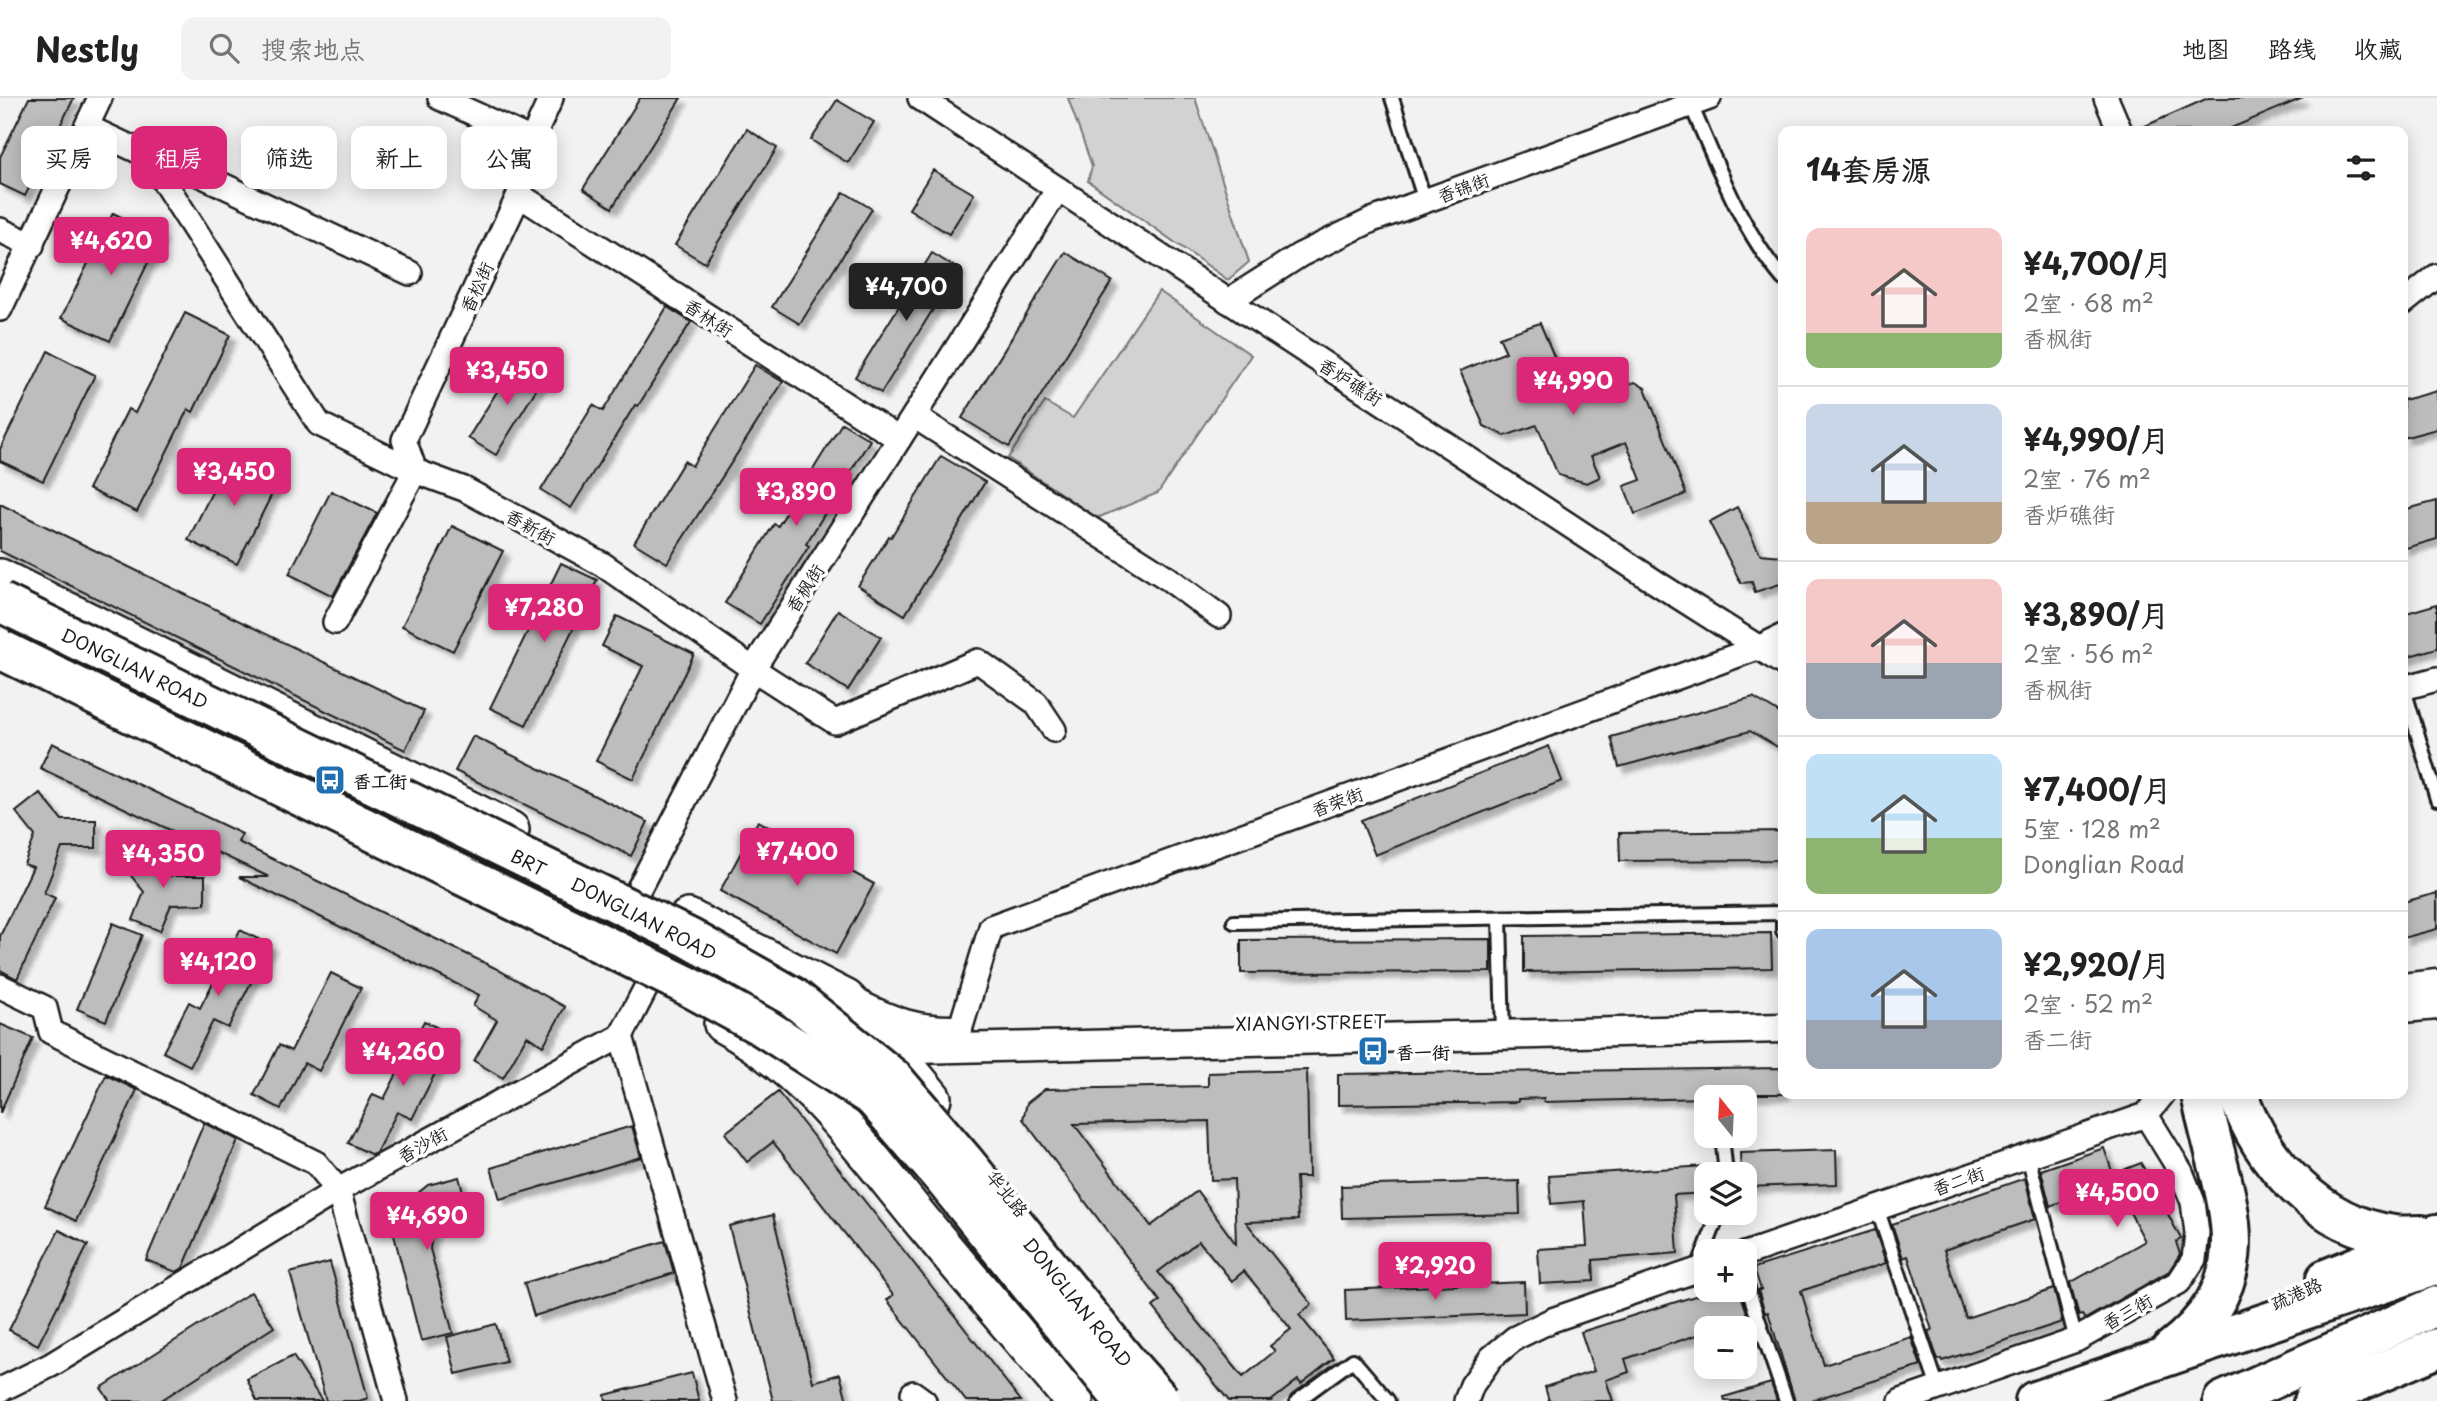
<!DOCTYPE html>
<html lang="zh">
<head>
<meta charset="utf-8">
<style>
  body { margin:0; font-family:"Playpen Sans","LXGW WenKai TC",sans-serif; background:#f2f2f2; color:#222; height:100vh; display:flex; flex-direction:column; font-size:26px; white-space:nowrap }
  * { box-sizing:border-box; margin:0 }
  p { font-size:23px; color:#767676 }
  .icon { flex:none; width:38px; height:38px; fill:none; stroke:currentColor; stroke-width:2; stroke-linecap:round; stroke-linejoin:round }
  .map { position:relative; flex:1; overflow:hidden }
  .details { position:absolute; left:1778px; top:28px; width:630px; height:973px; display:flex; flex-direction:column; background:#fff; border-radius:14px; box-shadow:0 4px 18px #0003 }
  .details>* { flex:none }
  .top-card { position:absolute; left:21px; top:28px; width:665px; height:63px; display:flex; gap:14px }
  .needle { width:46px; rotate:342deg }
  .tools { position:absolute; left:1694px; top:987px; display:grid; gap:14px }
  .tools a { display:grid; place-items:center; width:63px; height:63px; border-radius:14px; background:#fff; box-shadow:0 4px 18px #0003; font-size:35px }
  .price { position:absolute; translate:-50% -60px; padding:0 16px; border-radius:7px; background:#db2777; color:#fff; font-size:23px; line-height:46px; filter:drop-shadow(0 2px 4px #0008) }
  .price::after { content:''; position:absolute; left:50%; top:42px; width:21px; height:16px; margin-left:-10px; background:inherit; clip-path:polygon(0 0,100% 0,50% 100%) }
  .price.current { background:#222; color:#fff }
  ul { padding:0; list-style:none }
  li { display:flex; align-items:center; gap:21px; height:175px; padding:0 28px }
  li+li { border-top:2px solid #e0e0e0 }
  li span { display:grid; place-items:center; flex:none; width:196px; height:140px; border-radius:14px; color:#555 }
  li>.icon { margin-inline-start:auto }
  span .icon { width:84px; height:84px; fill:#fffc; stroke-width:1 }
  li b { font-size:30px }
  h2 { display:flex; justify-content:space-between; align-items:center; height:84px; padding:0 28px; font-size:30px }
  .tag { padding:0 24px; border-radius:14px; background:#fff; box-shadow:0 4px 18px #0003; font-size:24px; line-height:63px }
  .tag.current { background:#db2777; color:#fff }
  header { display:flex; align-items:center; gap:42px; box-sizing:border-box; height:98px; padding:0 35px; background:#fff; border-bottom:2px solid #e0e0e0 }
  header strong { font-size:33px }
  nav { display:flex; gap:38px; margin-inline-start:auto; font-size:24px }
  .search { width:490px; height:63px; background:#f2f2f2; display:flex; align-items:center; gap:18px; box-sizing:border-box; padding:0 24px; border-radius:14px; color:#767676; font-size:26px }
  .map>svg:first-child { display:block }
  .green { fill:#d2d2d2; stroke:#777; stroke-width:2 }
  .building { fill:#bdbdbd; stroke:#1c1c1c; stroke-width:2; fill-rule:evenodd; filter:url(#shadow) }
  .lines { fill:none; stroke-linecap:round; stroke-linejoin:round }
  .service-casing { stroke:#1c1c1c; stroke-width:18 }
  .minor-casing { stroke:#1c1c1c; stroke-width:28 }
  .tertiary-casing { stroke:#1c1c1c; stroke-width:33 }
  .primary-casing { stroke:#1c1c1c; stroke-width:42 }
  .trunk-casing { stroke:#1c1c1c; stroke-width:44 }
  .service { stroke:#fff; stroke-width:12 }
  .minor { stroke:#fff; stroke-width:23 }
  .tertiary { stroke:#fff; stroke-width:28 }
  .primary { stroke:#fff; stroke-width:37 }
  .trunk { stroke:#fff; stroke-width:38 }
  .trunk-bridge-casing { stroke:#1c1c1c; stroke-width:44; stroke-linecap:butt }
  .trunk-bridge { stroke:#fff; stroke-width:38 }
  .labels { text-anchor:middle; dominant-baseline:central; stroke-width:7; stroke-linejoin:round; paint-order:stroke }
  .street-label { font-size:18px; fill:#1c1c1c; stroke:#fff }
  .poi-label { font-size:18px; font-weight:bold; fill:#1c1c1c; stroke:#fff; text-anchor:start }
</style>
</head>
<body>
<header>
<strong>Nestly</strong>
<div class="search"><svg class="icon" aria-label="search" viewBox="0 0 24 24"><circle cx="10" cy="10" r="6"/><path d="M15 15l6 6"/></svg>搜索地点</div>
<nav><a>地图</a><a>路线</a><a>收藏</a></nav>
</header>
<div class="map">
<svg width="2437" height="1303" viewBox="0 0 2437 1303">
  <defs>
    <filter id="shadow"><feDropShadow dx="6" dy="6" stdDeviation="2" flood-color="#0004"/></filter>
  </defs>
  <rect width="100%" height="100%" fill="#f2f2f2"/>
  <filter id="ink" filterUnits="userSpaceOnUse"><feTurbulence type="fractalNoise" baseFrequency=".0143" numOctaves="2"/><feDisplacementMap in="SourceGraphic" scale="14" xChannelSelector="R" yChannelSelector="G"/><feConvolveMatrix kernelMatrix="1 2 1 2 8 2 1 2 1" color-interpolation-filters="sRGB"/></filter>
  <g filter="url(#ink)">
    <!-- green -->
    <g class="green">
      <polygon points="1068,0 1195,0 1249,164 1228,182 1088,83 1092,68"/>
      <polygon points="1159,193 1251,257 1158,395 1097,420 1008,360 1045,304 1073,320"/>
    </g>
    <!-- building -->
    <g class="building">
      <polygon points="29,0 74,0 25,98 0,86 0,59"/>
      <polygon points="640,0 681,0 612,110 583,91"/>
      <polygon points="2208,0 2303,0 2224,33 2134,33"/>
      <polygon points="837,2 874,24 848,65 811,42"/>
      <polygon points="747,31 777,50 705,165 675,147"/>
      <polygon points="933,72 974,96 949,136 909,111"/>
      <polygon points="844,94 872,111 800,226 772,209"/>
      <polygon points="113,115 161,138 110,243 61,220"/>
      <polygon points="1065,154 1112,183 1009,349 962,320"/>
      <polygon points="932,155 958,171 881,295 855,279"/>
      <polygon points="667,209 691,224 638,308 635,307 571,410 541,392 593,307 603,313"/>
      <polygon points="185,215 230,237 193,314 188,311 137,414 88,391 128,311 135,315"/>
      <polygon points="1540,225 1573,304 1635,284 1645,290 1686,396 1635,416 1624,388 1641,382 1626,344 1591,358 1600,379 1587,385 1558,377 1537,327 1505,338 1484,328 1460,273 1506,254 1499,239"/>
      <polygon points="48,253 95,277 43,383 0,363 0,351"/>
      <polygon points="518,260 545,277 496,357 468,340"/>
      <polygon points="755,267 783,284 667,465 634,445 684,363 692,368"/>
      <polygon points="2437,293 2437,331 2403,340 2403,302"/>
      <polygon points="842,325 870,342 806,446 809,448 760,526 725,505 774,426 778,428"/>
      <polygon points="232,354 281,378 237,466 188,442"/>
      <polygon points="941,358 985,384 905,517 858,488 889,438 891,439"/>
      <polygon points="331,393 377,415 333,498 289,476"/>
      <polygon points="2437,403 2437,441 2403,451 2403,412"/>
      <polygon points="0,406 424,613 405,652 0,453"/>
      <polygon points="1737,409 1760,456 1783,458 1783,485 1755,494 1752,484 1741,485 1709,424"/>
      <polygon points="452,428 503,453 453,553 402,528"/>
      <polygon points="561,465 597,482 526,627 490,610"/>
      <polygon points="2437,506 2437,550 2403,560 2403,516"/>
      <polygon points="838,512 881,539 848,592 805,565"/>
      <polygon points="617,518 694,556 633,681 596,663 643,568 602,548"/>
      <polygon points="1753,599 1783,617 1783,652 1750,633 1619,669 1611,639"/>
      <polygon points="473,638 648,724 631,758 455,673"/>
      <polygon points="52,645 242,736 238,744 495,870 565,909 543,948 527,938 503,980 474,963 497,922 473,908 479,897 239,779 269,779 40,670"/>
      <polygon points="1549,648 1562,683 1375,757 1361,722"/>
      <polygon points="40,695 62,722 96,722 96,750 62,750 44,795 55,800 17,881 0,872 0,838 33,769 24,766 35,738 16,714"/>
      <polygon points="758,723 874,786 836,856 720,793"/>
      <polygon points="1783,733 1783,762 1620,763 1619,735"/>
      <polygon points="149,751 171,778 205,778 205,806 171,807 160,833 133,822 144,794 128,774 128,768"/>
      <polygon points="2437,795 2437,831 2403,840 2403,804"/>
      <polygon points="113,825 142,837 106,923 77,911"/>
      <polygon points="240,832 270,847 228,930 213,923 190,968 163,954 189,904 200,910"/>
      <polygon points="1771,835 1772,870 1524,874 1524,838"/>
      <polygon points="1491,841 1491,874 1241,875 1241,842"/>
      <polygon points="331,875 361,890 319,973 304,965 281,1011 254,997 279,947 291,953"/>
      <polygon points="424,923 454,938 412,1021 397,1014 376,1055 372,1057 348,1045 373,996 384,1001"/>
      <polygon points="0,926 33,940 0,1015"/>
      <polygon points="1783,970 1783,996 1719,996 1719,999 1706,1000 1544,1004 1544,1000 1518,1001 1518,1004 1338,1007 1338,976"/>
      <path d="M1307 972 1309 1079H1296L1298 1122 1246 1124 1312 1206 1299 1217 1334 1260 1301 1286 1298 1282 1271 1303H1229L1153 1209 1160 1203 1023 1021 1027 1005 1045 991 1208 988V975ZM1209 1023 1211 1082 1234 1081 1236 1146 1197 1093 1151 1128 1074 1026ZM1199 1143 1232 1183 1244 1173 1291 1231 1270 1248 1275 1253 1243 1279 1158 1174Z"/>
      <polygon points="106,977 137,992 76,1123 45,1108"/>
      <polygon points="778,994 905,1154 1021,1303 966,1303 887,1202 893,1197 773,1044 747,1064 725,1035"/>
      <polygon points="204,1025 238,1042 183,1170 176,1174 146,1162"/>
      <polygon points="632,1028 641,1059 500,1101 491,1070"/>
      <polygon points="2104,1050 2113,1076 2141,1065 2181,1141 2176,1144 2180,1156 2169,1173 2085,1221 2082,1217 2079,1218 2070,1185 2145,1143 2114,1084 2050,1108 2041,1072"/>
      <polygon points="1836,1052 1837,1086 1745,1089 1745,1076 1741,1076 1740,1055"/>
      <polygon points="1706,1068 1706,1095 1674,1097 1678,1155 1593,1162 1594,1183 1540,1186 1538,1151 1587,1148 1584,1103 1551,1106 1549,1078"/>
      <polygon points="459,1079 468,1113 447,1119 433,1129 430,1151 453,1235 421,1243 393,1133 402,1108 428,1087"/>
      <polygon points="2025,1080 2035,1121 1944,1152 1966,1220 2054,1191 2062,1224 1942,1263 1941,1261 1938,1262 1928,1233 1932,1232 1908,1158 1903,1160 1892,1126"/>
      <polygon points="1519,1083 1520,1116 1342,1120 1341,1088"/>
      <polygon points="773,1117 813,1284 840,1276 847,1303 773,1303 729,1128"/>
      <polygon points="59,1132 88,1147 38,1247 9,1232"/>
      <polygon points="1875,1132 1886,1165 1801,1193 1824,1267 1911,1239 1921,1268 1810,1303 1795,1303 1768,1214 1765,1215 1758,1192 1761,1192 1754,1170"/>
      <polygon points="665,1143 674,1175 534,1218 524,1185"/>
      <polygon points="330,1164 368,1300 359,1303 326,1303 290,1175"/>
      <polygon points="1524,1184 1525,1215 1346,1223 1345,1192"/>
      <polygon points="1714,1192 1739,1192 1749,1220 1718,1230 1706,1230 1706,1234 1625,1261 1629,1274 1606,1282 1613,1303 1549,1303 1545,1289 1594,1273 1581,1234"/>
      <polygon points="251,1194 274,1229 160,1303 110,1303 101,1290"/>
      <polygon points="496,1226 506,1264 456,1276 447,1239"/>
      <polygon points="293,1258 322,1303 257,1303 247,1281"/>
      <polygon points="692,1275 699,1303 606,1303 605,1297"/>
      <polygon points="1771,1285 1777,1303 1725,1303 1724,1299"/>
    </g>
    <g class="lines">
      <!-- service casing -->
      <g class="service-casing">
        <g id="service">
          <polyline points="1392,0 1425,103"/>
          <path d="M1691 7C1717 66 1740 130 1783 181"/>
          <polyline points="2404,591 2437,701"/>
          <polyline points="550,793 697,865"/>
          <polyline points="1783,815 1783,833"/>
          <polyline points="1500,820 1503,937"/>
          <polyline points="1234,824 1783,815"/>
          <polyline points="1722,1038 1726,1076"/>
          <polyline points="2028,1058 2076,1242"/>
          <polyline points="1877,1110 1938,1290"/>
          <polyline points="1697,1172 1719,1115"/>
          <polyline points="1745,1182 1786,1303"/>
          <polyline points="1297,1303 1353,1262 1388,1303"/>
        </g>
      </g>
      <!-- minor casing -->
      <g class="minor-casing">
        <g id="minor">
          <polyline points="440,0 534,43"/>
          <polyline points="920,0 1660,487 1783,565"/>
          <polyline points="2106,0 2120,33"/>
          <polyline points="87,29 147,57 319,326 415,373 464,391 602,466 753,571 835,624 978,563 1036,605 1054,632"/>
          <polyline points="147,57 186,70 410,175"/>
          <polyline points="519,97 899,341"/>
          <polyline points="0,132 32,147"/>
          <polyline points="1228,203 1300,157 1372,122 1709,0"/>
          <polyline points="2403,205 2437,178"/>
          <polyline points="0,211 100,0"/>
          <polyline points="914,318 1169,481 1219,518"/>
          <polyline points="335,524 415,373 404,342 519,97 537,31 551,0"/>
          <polyline points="2403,590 2437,581"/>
          <polyline points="637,794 753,571 1058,91"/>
          <polyline points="0,888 45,910 51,934 316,1065 338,1092 396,1303"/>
          <polyline points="960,932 991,829 1760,549 1783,538"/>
          <polyline points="621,938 725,1303"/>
          <polyline points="1745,1156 2146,1017 2163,996"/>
          <polyline points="0,1292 51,1267 338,1092 621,938 680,824"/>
          <polyline points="913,1295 924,1303"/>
          <polyline points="1466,1303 1472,1287 1491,1260 1515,1240 1552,1222 1706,1169"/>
          <polyline points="1901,1303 2076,1242 2179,1184 2194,1161 2197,1135 2193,1104 2181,1074 2146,1017"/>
        </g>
      </g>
      <!-- tertiary casing -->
      <g class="tertiary-casing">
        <g id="tertiary">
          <polyline points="2403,890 2437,886"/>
          <path d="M857 906C892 924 918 933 958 932"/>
          <polyline points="2403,910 2437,907"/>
          <polyline points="876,952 1783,930"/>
        </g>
      </g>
      <!-- primary casing -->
      <g class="primary-casing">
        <g id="primary">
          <polyline points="0,480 510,732"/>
          <polyline points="688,820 846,901 872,927 932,1000"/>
          <path d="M723 926C809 972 865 1055 926 1128 975 1187 1025 1245 1074 1303"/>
        </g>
      </g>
      <!-- trunk casing -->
      <g class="trunk-casing">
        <g id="trunk">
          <path d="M2238 996C2261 1064 2320 1128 2394 1137 2403 1138 2413 1137 2422 1137"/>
          <polyline points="2326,1181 2437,1136"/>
          <path d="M2171 1252C2271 1175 2220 1096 2201 996"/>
          <polyline points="2035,1303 2437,1167"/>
          <polyline points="2223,1303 2437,1208"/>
          <polyline points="2313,1303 2437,1250"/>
        </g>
      </g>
      <!-- service -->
      <use href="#service" class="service"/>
      <!-- minor -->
      <use href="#minor" class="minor"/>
      <!-- tertiary -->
      <use href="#tertiary" class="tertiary"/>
      <!-- primary -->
      <use href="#primary" class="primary"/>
      <!-- trunk -->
      <use href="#trunk" class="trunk"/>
      <!-- trunk-bridge casing -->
      <g class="trunk-bridge-casing">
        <g id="trunk-bridge">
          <polyline points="0,504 689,840 793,899 893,980 964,1063 1129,1267 1161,1303"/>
          <polyline points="0,551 684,886 763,929 874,1000 943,1080 1124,1303"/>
        </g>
      </g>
      <!-- trunk-bridge -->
      <use href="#trunk-bridge" class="trunk-bridge"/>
    </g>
  </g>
  <!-- icons -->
  <defs>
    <g id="bus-square" transform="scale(1.575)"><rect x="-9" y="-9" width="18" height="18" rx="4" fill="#1f6fb2" stroke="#fff"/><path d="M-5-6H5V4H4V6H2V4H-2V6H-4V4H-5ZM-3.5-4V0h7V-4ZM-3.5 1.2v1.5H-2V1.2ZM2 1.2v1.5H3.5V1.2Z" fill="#fff"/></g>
  </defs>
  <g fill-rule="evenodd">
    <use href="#bus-square" x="330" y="682"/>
    <use href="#bus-square" x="1373" y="953"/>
  </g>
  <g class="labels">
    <!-- street labels -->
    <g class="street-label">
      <text transform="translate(1463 89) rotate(-20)">香锦街</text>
      <text transform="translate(476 189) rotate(-65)">香松街</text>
      <text transform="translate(709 219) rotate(33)">香林街</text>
      <text transform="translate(1351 283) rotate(33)">香炉礁街</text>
      <text transform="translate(531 428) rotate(29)">香新街</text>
      <text transform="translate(804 490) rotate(-57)">香枫街</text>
      <text transform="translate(135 570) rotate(26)">DONGLIAN ROAD</text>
      <text transform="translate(1337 703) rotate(-20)">香荣街</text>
      <text transform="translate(529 764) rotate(26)">BRT</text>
      <text transform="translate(644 820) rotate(27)">DONGLIAN ROAD</text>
      <text transform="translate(1311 924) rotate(-1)">XIANGYI STREET</text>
      <text transform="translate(422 1046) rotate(-29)">香沙街</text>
      <text transform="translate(1958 1082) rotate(-19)">香二街</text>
      <text transform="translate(1008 1095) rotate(51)">华北路</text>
      <text transform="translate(2296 1195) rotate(-24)">疏港路</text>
      <text transform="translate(1078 1204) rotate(51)">DONGLIAN ROAD</text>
      <text transform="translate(2127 1213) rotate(-29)">香三街</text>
    </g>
    <!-- poi labels -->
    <g class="poi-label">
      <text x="353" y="682">香工街</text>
      <text x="1396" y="953">香一街</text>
    </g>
  </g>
</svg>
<div class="tools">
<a><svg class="needle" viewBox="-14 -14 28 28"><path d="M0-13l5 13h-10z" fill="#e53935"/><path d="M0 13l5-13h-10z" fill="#767676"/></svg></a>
<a><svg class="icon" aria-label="layers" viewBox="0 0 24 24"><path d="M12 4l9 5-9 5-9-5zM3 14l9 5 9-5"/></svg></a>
<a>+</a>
<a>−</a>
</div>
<b class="price" style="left:111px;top:179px">¥4,620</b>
<b class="price current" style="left:906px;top:225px">¥4,700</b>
<b class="price" style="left:507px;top:309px">¥3,450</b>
<b class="price" style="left:1573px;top:319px">¥4,990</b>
<b class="price" style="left:234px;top:410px">¥3,450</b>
<b class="price" style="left:796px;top:430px">¥3,890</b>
<b class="price" style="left:544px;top:546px">¥7,280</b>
<b class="price" style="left:797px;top:790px">¥7,400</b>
<b class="price" style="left:163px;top:792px">¥4,350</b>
<b class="price" style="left:218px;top:900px">¥4,120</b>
<b class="price" style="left:403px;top:990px">¥4,260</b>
<b class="price" style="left:2117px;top:1131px">¥4,500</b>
<b class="price" style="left:427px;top:1154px">¥4,690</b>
<b class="price" style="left:1435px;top:1204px">¥2,920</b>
<div class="top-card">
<a class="tag">买房</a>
<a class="tag current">租房</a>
<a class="tag">筛选</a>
<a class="tag">新上</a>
<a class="tag">公寓</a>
</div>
<section class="details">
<h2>14套房源<svg class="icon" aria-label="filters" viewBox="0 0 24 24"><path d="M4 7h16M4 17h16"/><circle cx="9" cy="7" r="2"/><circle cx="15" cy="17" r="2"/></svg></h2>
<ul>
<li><span style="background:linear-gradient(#f6c9c9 75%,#8fb573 0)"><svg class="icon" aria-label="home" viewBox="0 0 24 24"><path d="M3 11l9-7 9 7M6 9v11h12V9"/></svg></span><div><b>¥4,700/月</b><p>2室 · 68 m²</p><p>香枫街</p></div></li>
<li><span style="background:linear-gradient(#c9d6e8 70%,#b9a48a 0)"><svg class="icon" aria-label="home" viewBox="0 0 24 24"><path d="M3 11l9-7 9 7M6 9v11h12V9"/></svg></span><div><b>¥4,990/月</b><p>2室 · 76 m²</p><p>香炉礁街</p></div></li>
<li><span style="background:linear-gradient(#f6c9c9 60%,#9aa5b1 0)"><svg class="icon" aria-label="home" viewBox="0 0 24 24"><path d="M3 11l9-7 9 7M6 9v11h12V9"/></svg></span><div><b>¥3,890/月</b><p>2室 · 56 m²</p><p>香枫街</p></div></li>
<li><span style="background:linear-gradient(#bfe0f5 60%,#8fb573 0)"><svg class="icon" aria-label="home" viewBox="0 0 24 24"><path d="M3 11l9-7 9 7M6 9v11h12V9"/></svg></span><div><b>¥7,400/月</b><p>5室 · 128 m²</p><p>Donglian Road</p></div></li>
<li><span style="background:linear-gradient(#a9c7e8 65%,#9aa5b1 0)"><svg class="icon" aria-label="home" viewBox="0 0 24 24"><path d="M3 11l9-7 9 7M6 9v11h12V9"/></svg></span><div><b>¥2,920/月</b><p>2室 · 52 m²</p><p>香二街</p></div></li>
</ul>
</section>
</div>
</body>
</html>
